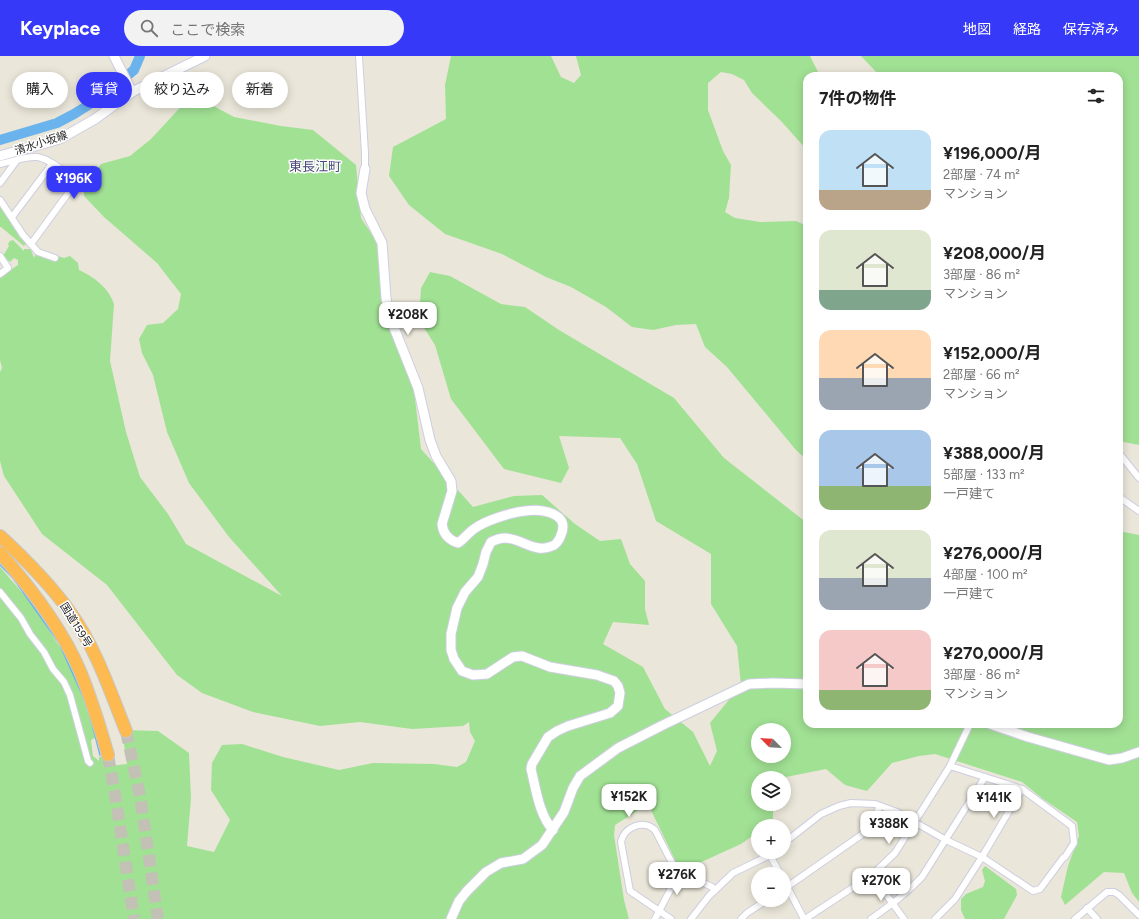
<!DOCTYPE html>
<html lang="ja">
<head>
<meta charset="utf-8">
<style>
  body { margin:0; font-family:Figtree,"Noto Sans JP",sans-serif; background:#f2f2f2; color:#222; height:100vh; display:flex; flex-direction:column; font-size:15px; white-space:nowrap }
  * { box-sizing:border-box; margin:0 }
  p { font-size:13px; color:#767676 }
  .icon { flex:none; width:22px; height:22px; fill:none; stroke:currentColor; stroke-width:2; stroke-linecap:round; stroke-linejoin:round }
  .map { position:relative; flex:1; overflow:hidden }
  .side { position:absolute; left:803px; top:16px; width:320px; height:656px; display:flex; flex-direction:column; background:#fff; border-radius:12px; box-shadow:0 2px 10px #0003 }
  .side>* { flex:none }
  .top-card { position:absolute; left:12px; top:16px; width:380px; height:36px; display:flex; gap:8px }
  .needle { width:26px; rotate:294deg }
  .buttons { position:absolute; left:751px; top:667px; display:grid; gap:8px }
  .buttons a { display:grid; place-items:center; width:40px; height:40px; border-radius:50%; background:#fff; box-shadow:0 2px 10px #0003; font-size:20px }
  .price { position:absolute; translate:-50% -34px; padding:0 9px; border-radius:8px; background:#fff; color:#222; font-size:13px; line-height:26px; filter:drop-shadow(0 1px 2px #0008) }
  .price::after { content:''; position:absolute; left:50%; top:24px; width:12px; height:9px; margin-left:-6px; background:inherit; clip-path:polygon(0 0,100% 0,50% 100%) }
  .price.selected { background:#3739f8; color:#fff }
  ul { padding:0; list-style:none }
  li { display:flex; align-items:center; gap:12px; height:100px; padding:0 16px }
  li span { display:grid; place-items:center; flex:none; width:112px; height:80px; border-radius:12px; color:#555 }
  li>.icon { margin-inline-start:auto }
  span .icon { width:48px; height:48px; fill:#fffc; stroke-width:1 }
  li b { font-size:17px }
  h2 { display:flex; justify-content:space-between; align-items:center; height:48px; padding:0 16px; font-size:17px }
  .tag { padding:0 14px; border-radius:18px; background:#fff; box-shadow:0 2px 10px #0003; font-size:14px; line-height:36px }
  .tag.selected { background:#3739f8; color:#fff }
  header { display:flex; align-items:center; gap:24px; box-sizing:border-box; height:56px; padding:0 20px; background:#3739f8; color:#fff }
  header strong { font-size:19px }
  nav { display:flex; gap:22px; margin-inline-start:auto; font-size:14px }
  .search { width:280px; height:36px; background:#f2f2f2; display:flex; align-items:center; gap:10px; box-sizing:border-box; padding:0 14px; border-radius:22px; color:#767676; font-size:15px }
  .map>svg:first-child { display:block }
  .green { fill:#a1e194; fill-rule:evenodd }
  .lines { fill:none; stroke-linecap:round; stroke-linejoin:round }
  .stream { stroke:#6bb3ed; stroke-width:1.5 }
  .river { stroke:#6bb3ed; stroke-width:10 }
  .highway-tunnel { stroke:#c3c0b5; stroke-width:12; stroke-dasharray:12 6; stroke-linecap:butt }
  .street-casing { stroke:#cecee1; stroke-width:8 }
  .secondary-casing { stroke:#cecee1; stroke-width:11 }
  .highway-casing { stroke:#c7c7c7; stroke-width:14 }
  .street { stroke:#fff; stroke-width:6 }
  .secondary { stroke:#fff; stroke-width:9 }
  .highway { stroke:#fdba51; stroke-width:12 }
  .labels { text-anchor:middle; dominant-baseline:central; stroke-width:3; stroke-linejoin:round; paint-order:stroke }
  .street-label { font-size:11px; fill:#272727; stroke:#fff }
  .quarter-label { font-size:13px; fill:#494977; stroke:#fff }
</style>
</head>
<body>
<header>
<strong>Keyplace</strong>
<div class="search"><svg class="icon" aria-label="search" viewBox="0 0 24 24"><circle cx="10" cy="10" r="6"/><path d="M15 15l6 6"/></svg>ここで検索</div>
<nav><a>地図</a><a>経路</a><a>保存済み</a></nav>
</header>
<div class="map">
<svg width="1139" height="863" viewBox="0 0 1139 863">
  <rect width="100%" height="100%" fill="#eae6d9"/>
  <!-- green -->
  <g class="green">
    <polygon points="451,0 551,0 561,21 574,27 581,19 576,0 810,0 820,20 807,20 807,94 781,65 752,37 744,24 732,18 721,16 708,27 708,54 723,95 731,109 729,142 725,156 735,162 760,166 796,165 807,170 807,404 796,394 727,311 705,291 696,268 676,269 653,274 632,271 606,251 571,231 546,221 502,198 445,178 409,149 389,120 393,91 446,63 445,29"/>
    <polygon points="861,0 1139,0 1139,389 1119,385 1119,20 880,20"/>
    <path d="M187 44 208 47 234 61 281 70 313 74 356 109 361 162 379 189 382 248 413 326 421 393 473 451 514 440 542 439 575 468 600 485 621 483 630 508 645 525V553L649 569 613 566 603 588 643 611 665 653 693 676 710 710 717 695 710 667 741 629 737 590 711 548V498L656 465 637 408 620 382 559 380 569 412 561 427 504 413 451 343 435 289 419 264 421 232 430 216 450 220 501 248 525 251 559 274 674 342 724 402 807 467V668H1119V475L1139 479V846L1132 837 1124 817 1104 816 1065 849 1061 841 1068 810 1079 780 1077 766 1043 743 1022 726 935 698 919 700 892 707 867 735 845 729 826 713 781 722H758V748H773V765L767 770H758V776L741 788 686 813 677 808 648 748 615 769 614 779 624 844 629 863H0V539L20 565 64 628 90 704 82 670 68 632 0 534V511L32 548 63 596 81 632 97 682 92 683 91 685 93 700 99 705V701L103 700 109 710 127 708 122 674 158 675 189 697 191 742 187 790 214 796 230 764 211 734 212 707 222 689 242 688 283 701 339 714 373 707 434 708 457 711 466 706 475 685 470 676 469 666 463 670 412 673 360 666 320 670 253 656 202 637 177 619 107 529 42 478 4 420 0 405V316L2 312 0 304V221L18 209V204L14 202 10 206 3 200 9 190 8 188 10 185 13 184 24 195V193H29L31 194 34 202 36 197 52 205 58 200 64 202 70 200 78 207 79 214C94 221 109 232 114 248L110 305 126 376 140 421 168 458 186 488 282 540 229 481 189 427 167 376 153 319 142 297 139 283 147 269 163 267 178 253 181 238 157 207 104 161 84 140V129L101 108 130 100 151 83ZM758 674H784V700H758Z"/>
    <polygon points="0,151 26,188 24,190 1,171 0,171"/>
    <polygon points="985,810 1016,833 1017,839 1004,863 965,863 961,854 961,843 966,838 983,831 985,825 982,814"/>
  </g>
  <g class="lines">
    <!-- stream -->
    <g class="stream">
      <polyline points="0,509 13,522 59,587 85,645"/>
      <polyline points="91,664 100,699"/>
    </g>
    <!-- river -->
    <polyline class="river" points="0,84 57,67 74,58 98,43 134,14 140,0"/>
    <!-- highway-tunnel -->
    <g class="highway-tunnel">
      <polyline points="126,675 140,740 158,863"/>
      <polyline points="108,699 115,738 134,863"/>
    </g>
    <!-- street casing -->
    <g class="street-casing">
      <g id="street">
        <polyline points="359,0 365,97 365,113"/>
        <polyline points="97,32 112,50"/>
        <path d="M0 108C11 106 25 100 37 101 49 102 67 118 77 125L31 188"/>
        <polyline points="0,127 17,104"/>
        <polyline points="0,144 23,179 38,196 55,202"/>
        <polyline points="12,161 52,108"/>
        <polyline points="0,200 8,212 0,218"/>
        <polyline points="1119,397 1139,422"/>
        <polyline points="1119,441 1139,455"/>
        <polyline points="0,536 21,562 30,578 44,596 53,613 64,626 70,639 88,705 90,707"/>
        <polyline points="784,787 821,758 839,750 851,747 875,748 897,756 946,784 982,801 1033,835 1040,833 1063,802 1065,801 1074,787 1072,770 1022,733 950,710"/>
        <polyline points="770,799 780,818"/>
        <polyline points="872,819 904,863"/>
        <polyline points="784,825 804,863"/>
        <polyline points="784,833 867,775 870,770 880,750"/>
        <polyline points="1087,852 1097,863"/>
        <polyline points="655,863 679,817"/>
        <path d="M671 863 630 835 621 786C624 771 643 763 655 774L672 807 679 817H683L712 831 715 834"/>
        <polyline points="691,863 709,840 733,817 770,799 773,796"/>
        <polyline points="741,863 747,857 767,844"/>
        <polyline points="805,863 872,819 895,797 950,710 970,668"/>
        <path d="M871 863C889 850 906 838 922 821L985 721"/>
        <polyline points="935,863 955,843 982,801 1022,733"/>
        <polyline points="1075,863 1107,836 1114,836 1119,839 1139,859"/>
      </g>
    </g>
    <!-- secondary casing -->
    <g class="secondary-casing">
      <g id="secondary">
        <polyline points="114,0 132,36"/>
        <polyline points="0,100 60,83 95,63 132,36 205,0"/>
        <path d="M365 113 361 137 365 153 382 187 386 242 389 259 418 332 430 384 436 400 451 425 452 435 442 468C443 478 449 484 458 487 464 483 468 477 474 473 484 465 512 456 525 455 540 453 571 456 561 479 560 483 556 489 552 490 535 498 521 482 505 482 500 482 495 484 491 486L486 496 483 508 478 521 465 536 457 552 451 578V594L454 603 462 615 473 619 487 618 513 601 522 600 550 611 597 619 614 625 618 630 620 637 618 650 610 657 568 670 557 675 548 681 532 708 531 713C536 733 539 759 553 774"/>
        <polyline points="990,668 1028,681 1109,704 1122,702 1139,696"/>
        <polyline points="451,863 459,845 467,835 486,816 501,807 523,803 542,789 564,756 573,732 580,720 618,692 663,669 749,628 773,627 807,628"/>
      </g>
    </g>
    <!-- highway casing -->
    <g class="highway-casing">
      <g id="highway">
        <path d="M0 480C25 503 50 528 70 556 96 592 110 635 126 675"/>
        <path d="M0 497C30 531 62 573 80 615 91 642 100 671 108 699"/>
      </g>
    </g>
    <!-- street -->
    <use href="#street" class="street"/>
    <!-- secondary -->
    <use href="#secondary" class="secondary"/>
    <!-- highway -->
    <use href="#highway" class="highway"/>
  </g>
  <g class="labels">
    <!-- street labels -->
    <g class="street-label">
      <text transform="translate(41 87) rotate(-18)">清水小坂線</text>
      <text transform="translate(76 569) rotate(58)">国道159号</text>
    </g>
    <!-- quarter labels -->
    <g class="quarter-label">
      <text x="315" y="110">東長江町</text>
    </g>
  </g>
</svg>
<div class="buttons">
<a><svg class="needle" viewBox="-14 -14 28 28"><path d="M0-13l5 13h-10z" fill="#e53935"/><path d="M0 13l5-13h-10z" fill="#767676"/></svg></a>
<a><svg class="icon" aria-label="layers" viewBox="0 0 24 24"><path d="M12 4l9 5-9 5-9-5zM3 14l9 5 9-5"/></svg></a>
<a>+</a>
<a>−</a>
</div>
<b class="price selected" style="left:74px;top:144px">¥196K</b>
<b class="price" style="left:408px;top:280px">¥208K</b>
<b class="price" style="left:629px;top:762px">¥152K</b>
<b class="price" style="left:994px;top:763px">¥141K</b>
<b class="price" style="left:889px;top:789px">¥388K</b>
<b class="price" style="left:677px;top:840px">¥276K</b>
<b class="price" style="left:881px;top:846px">¥270K</b>
<div class="top-card">
<a class="tag">購入</a>
<a class="tag selected">賃貸</a>
<a class="tag">絞り込み</a>
<a class="tag">新着</a>
</div>
<section class="side">
<h2>7件の物件<svg class="icon" aria-label="filters" viewBox="0 0 24 24"><path d="M4 7h16M4 17h16"/><circle cx="9" cy="7" r="2"/><circle cx="15" cy="17" r="2"/></svg></h2>
<ul>
<li><span style="background:linear-gradient(#bfe0f5 75%,#b9a48a 0)"><svg class="icon" aria-label="home" viewBox="0 0 24 24"><path d="M3 11l9-7 9 7M6 9v11h12V9"/></svg></span><div><b>¥196,000/月</b><p>2部屋 · 74 m²</p><p>マンション</p></div></li>
<li><span style="background:linear-gradient(#dfe7d0 75%,#7fa58c 0)"><svg class="icon" aria-label="home" viewBox="0 0 24 24"><path d="M3 11l9-7 9 7M6 9v11h12V9"/></svg></span><div><b>¥208,000/月</b><p>3部屋 · 86 m²</p><p>マンション</p></div></li>
<li><span style="background:linear-gradient(#ffd9b3 60%,#9aa5b1 0)"><svg class="icon" aria-label="home" viewBox="0 0 24 24"><path d="M3 11l9-7 9 7M6 9v11h12V9"/></svg></span><div><b>¥152,000/月</b><p>2部屋 · 66 m²</p><p>マンション</p></div></li>
<li><span style="background:linear-gradient(#a9c7e8 70%,#8fb573 0)"><svg class="icon" aria-label="home" viewBox="0 0 24 24"><path d="M3 11l9-7 9 7M6 9v11h12V9"/></svg></span><div><b>¥388,000/月</b><p>5部屋 · 133 m²</p><p>一戸建て</p></div></li>
<li><span style="background:linear-gradient(#dfe7d0 60%,#9aa5b1 0)"><svg class="icon" aria-label="home" viewBox="0 0 24 24"><path d="M3 11l9-7 9 7M6 9v11h12V9"/></svg></span><div><b>¥276,000/月</b><p>4部屋 · 100 m²</p><p>一戸建て</p></div></li>
<li><span style="background:linear-gradient(#f6c9c9 75%,#8fb573 0)"><svg class="icon" aria-label="home" viewBox="0 0 24 24"><path d="M3 11l9-7 9 7M6 9v11h12V9"/></svg></span><div><b>¥270,000/月</b><p>3部屋 · 86 m²</p><p>マンション</p></div></li>
</ul>
</section>
</div>
</body>
</html>
